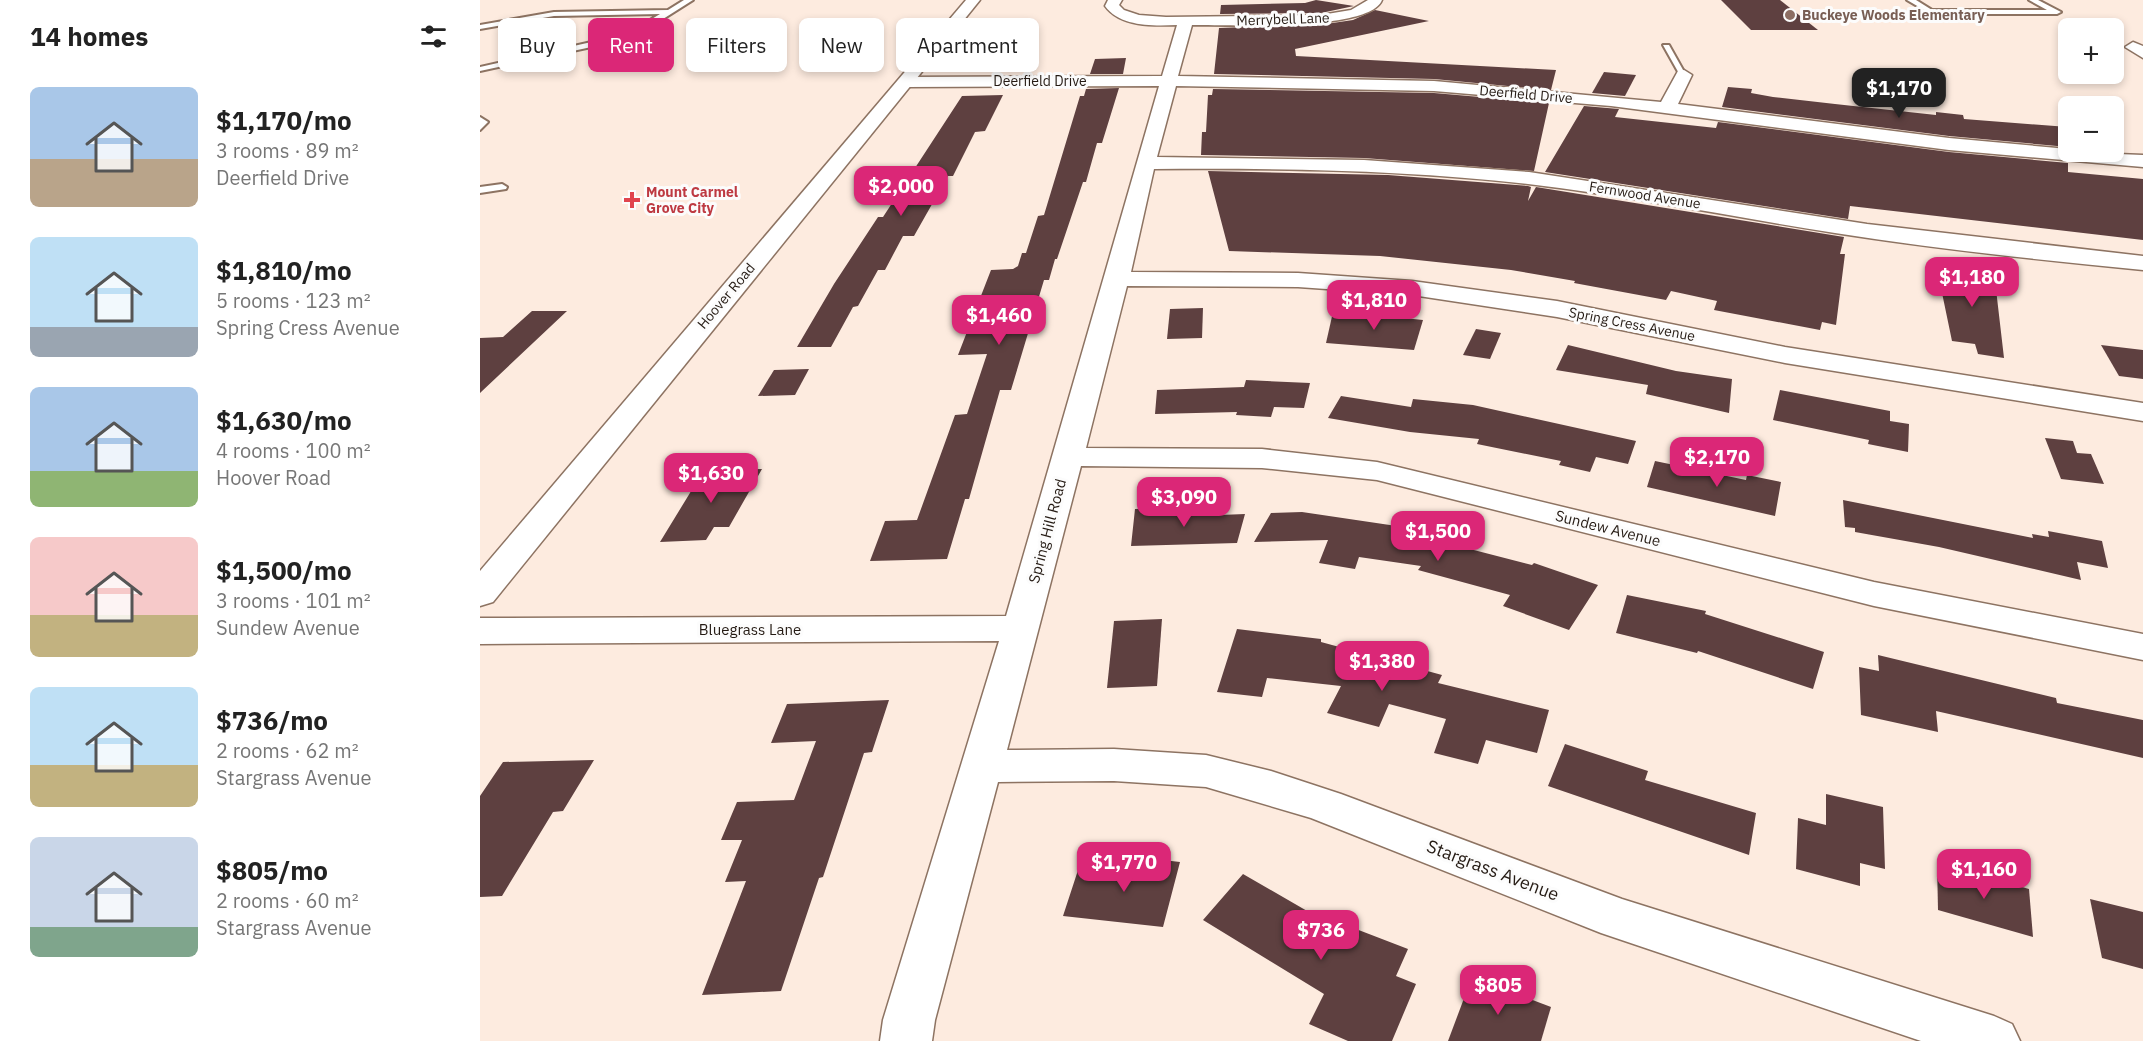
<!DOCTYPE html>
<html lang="en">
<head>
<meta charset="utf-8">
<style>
  body { margin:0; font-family:"IBM Plex Sans",sans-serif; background:#f6f6f6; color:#222; height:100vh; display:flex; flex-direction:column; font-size:22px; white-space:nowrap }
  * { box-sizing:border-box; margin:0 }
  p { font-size:20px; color:#767676 }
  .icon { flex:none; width:33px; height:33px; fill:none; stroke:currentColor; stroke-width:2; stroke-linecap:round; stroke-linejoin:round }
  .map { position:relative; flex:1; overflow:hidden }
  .panel { display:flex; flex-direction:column; background:#fff; width:480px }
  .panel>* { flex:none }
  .hud { position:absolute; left:18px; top:18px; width:570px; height:54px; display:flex; gap:12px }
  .controls { position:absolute; left:1578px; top:18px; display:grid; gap:12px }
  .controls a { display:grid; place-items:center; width:66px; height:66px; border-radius:9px; background:#fff; box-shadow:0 3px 9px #0003; font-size:30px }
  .price { position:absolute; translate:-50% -51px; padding:0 14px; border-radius:12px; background:#db2777; color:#fff; font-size:20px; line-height:39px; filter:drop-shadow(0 2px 3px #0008) }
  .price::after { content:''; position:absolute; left:50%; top:36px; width:18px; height:14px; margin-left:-9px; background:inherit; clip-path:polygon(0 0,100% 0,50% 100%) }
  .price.current { background:#222; color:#fff }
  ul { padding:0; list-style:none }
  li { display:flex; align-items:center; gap:18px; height:150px; padding:0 30px }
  li span { display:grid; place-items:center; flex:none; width:168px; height:120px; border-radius:9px; color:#555 }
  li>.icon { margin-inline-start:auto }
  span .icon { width:72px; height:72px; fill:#fffc; stroke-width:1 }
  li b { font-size:26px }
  h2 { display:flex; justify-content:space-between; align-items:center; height:72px; padding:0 30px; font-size:26px }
  .tag { padding:0 21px; border-radius:9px; background:#fff; box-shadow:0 3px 9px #0003; font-size:21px; line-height:54px }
  .tag.current { background:#db2777; color:#fff }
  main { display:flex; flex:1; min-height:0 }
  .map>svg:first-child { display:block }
  .building { fill:#5e4040 }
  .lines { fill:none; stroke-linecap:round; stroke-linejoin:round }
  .service-casing { stroke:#8d7362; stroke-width:4 }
  .minor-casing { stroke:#8d7362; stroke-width:3 }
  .secondary-casing { stroke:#8d7362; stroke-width:3 }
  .service { fill:#fff; fill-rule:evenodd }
  .minor { fill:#fff; fill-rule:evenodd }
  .secondary { fill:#fff; fill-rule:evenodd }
  .education-dot { fill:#8d6e63; stroke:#fcfcfc; stroke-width:2 }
  .health-dot { fill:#e0444e; stroke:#fcfcfc; stroke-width:2 }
  .labels { text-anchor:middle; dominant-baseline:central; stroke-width:6; stroke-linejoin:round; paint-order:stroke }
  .far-education-label { font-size:14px; font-weight:bold; fill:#785e54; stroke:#fcfcfc; text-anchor:start }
  .far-street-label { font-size:14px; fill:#251b14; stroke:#fcfcfc }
  .far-health-label { font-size:14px; font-weight:bold; fill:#be3a42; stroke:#fcfcfc; text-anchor:start }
  .street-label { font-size:15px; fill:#251b14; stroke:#fcfcfc }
  .near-street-label { font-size:18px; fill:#251b14; stroke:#fcfcfc }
</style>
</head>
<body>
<main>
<section class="panel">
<h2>14 homes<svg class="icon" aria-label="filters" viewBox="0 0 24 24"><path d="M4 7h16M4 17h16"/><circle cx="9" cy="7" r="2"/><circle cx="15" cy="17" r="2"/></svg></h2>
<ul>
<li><span style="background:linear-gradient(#a9c7e8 60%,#b9a48a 0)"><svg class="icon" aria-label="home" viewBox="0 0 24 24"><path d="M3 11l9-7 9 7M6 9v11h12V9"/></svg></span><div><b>$1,170/mo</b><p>3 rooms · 89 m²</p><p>Deerfield Drive</p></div></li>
<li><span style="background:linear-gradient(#bfe0f5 75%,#9aa5b1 0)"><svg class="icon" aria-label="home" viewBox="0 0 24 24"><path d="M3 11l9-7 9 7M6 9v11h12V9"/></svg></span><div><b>$1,810/mo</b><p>5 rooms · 123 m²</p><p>Spring Cress Avenue</p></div></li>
<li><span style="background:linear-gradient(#a9c7e8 70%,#8fb573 0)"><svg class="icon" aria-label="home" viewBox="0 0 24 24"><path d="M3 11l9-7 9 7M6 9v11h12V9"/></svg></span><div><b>$1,630/mo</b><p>4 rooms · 100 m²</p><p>Hoover Road</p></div></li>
<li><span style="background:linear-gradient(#f6c9c9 65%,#c2b280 0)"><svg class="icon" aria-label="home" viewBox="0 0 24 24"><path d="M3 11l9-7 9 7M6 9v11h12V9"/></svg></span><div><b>$1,500/mo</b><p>3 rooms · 101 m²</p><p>Sundew Avenue</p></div></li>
<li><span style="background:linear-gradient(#bfe0f5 65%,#c2b280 0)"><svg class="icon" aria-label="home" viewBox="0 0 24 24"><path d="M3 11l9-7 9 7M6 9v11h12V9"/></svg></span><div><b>$736/mo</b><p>2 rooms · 62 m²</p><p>Stargrass Avenue</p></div></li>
<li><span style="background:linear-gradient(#c9d6e8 75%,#7fa58c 0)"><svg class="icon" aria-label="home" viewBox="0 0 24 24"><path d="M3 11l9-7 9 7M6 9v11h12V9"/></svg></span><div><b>$805/mo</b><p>2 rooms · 60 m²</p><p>Stargrass Avenue</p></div></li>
</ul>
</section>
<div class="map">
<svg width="1663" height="1041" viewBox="0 0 1663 1041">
  <rect width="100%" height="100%" fill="#fdebdf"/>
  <!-- building -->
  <g class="building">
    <polygon points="836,0 874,6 841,13 740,14 741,5 825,3"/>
    <polygon points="1241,0 1300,0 1338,30 1271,30"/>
    <polygon points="895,10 949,21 815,49 816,56 1076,70 1071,90 954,79 734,74 739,28 846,24 873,20"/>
    <polygon points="646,58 643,74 610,74 615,59"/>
    <polygon points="1124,72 1156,75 1145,96 1112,93"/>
    <polygon points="1248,87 1272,89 1271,93 1293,97 1355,104 1456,115 1456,112 1483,115 1484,119 1588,127 1588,147 1469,136 1242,107"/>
    <polygon points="639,88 622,143 617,143 606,182 603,182 577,259 575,259 569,280 564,280 531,390 520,390 489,499 485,499 467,559 390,561 405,521 437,520 475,415 487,414 507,354 478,355 511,270 533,269 538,266 542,253 546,253 558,216 564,215 600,96 604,96 606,89"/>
    <polygon points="733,89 954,93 1069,103 1054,171 884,158 721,155 722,132 726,132 728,95 732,95"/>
    <polygon points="523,95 505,131 495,132 473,176 468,176 434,236 423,236 405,270 398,270 378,306 373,307 351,347 317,347 354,284 398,217 403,217 482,96"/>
    <polygon points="1104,106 1139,109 1135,117 1236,128 1238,122 1469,152 1588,163 1588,172 1663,179 1663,240 1370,206 1368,219 1065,172"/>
    <polygon points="728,171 908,175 1048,186 1051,187 1048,201 1056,187 1364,237 1360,254 1365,254 1356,325 1342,322 1340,330 1234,310 1237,301 1191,291 1186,300 1094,283 1095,281 1031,270 900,256 749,251"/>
    <polygon points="1456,264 1514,272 1524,358 1498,354 1495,344 1472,341"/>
    <polygon points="723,308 722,338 687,339 690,309"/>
    <polygon points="52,311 87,311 0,393 0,338 23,337"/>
    <polygon points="853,312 876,313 943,320 934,350 846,343"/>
    <polygon points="996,329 1021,333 1010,359 983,355"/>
    <polygon points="1088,345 1196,371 1252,379 1249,413 1166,394 1168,385 1076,370"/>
    <polygon points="1621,345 1663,350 1663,379 1639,376"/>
    <polygon points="329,369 315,395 278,396 294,370"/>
    <polygon points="766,380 830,383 824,408 794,407 791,417 756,415 757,412 675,414 677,390 764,387"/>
    <polygon points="1300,390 1410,411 1410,421 1429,424 1428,452 1388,444 1389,440 1293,420"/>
    <polygon points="861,396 931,407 933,399 993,405 1156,441 1148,464 1116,457 1110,472 1079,465 1081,461 997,444 999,439 930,432 848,418"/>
    <polygon points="1565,438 1593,441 1597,453 1611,454 1624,484 1581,479"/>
    <polygon points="1175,461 1266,480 1267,475 1301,482 1295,516 1167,487"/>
    <polygon points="282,469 249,527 234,527 226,540 180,542 224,470"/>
    <polygon points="1363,500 1553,538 1552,534 1569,537 1568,531 1622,541 1628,568 1597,562 1601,580 1459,547 1375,532 1375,528 1365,527"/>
    <polygon points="716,507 715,516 765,514 757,543 651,546 655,509"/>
    <polygon points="822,512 930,528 928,533 1052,565 1054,563 1118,585 1089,630 1023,606 1030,595 938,570 941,566 879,557 875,569 839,563 848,540 774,542 791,513"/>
    <polygon points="1147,595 1226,611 1225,614 1344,652 1333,689 1218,651 1217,653 1136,633"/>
    <polygon points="682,619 677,686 627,688 634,621"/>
    <polygon points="757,629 841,639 841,642 962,675 958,683 1069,710 1057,753 1006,740 998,764 954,753 966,719 909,704 899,727 847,713 861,686 787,678 782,697 737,692"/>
    <polygon points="1398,655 1576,698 1577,703 1663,720 1663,758 1456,711 1458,732 1381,715 1379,667 1399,671"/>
    <polygon points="409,700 392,752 384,753 343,877 339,878 301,991 222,995 266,881 245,882 262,840 241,840 257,802 314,800 336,741 291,743 307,704"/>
    <polygon points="1085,744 1168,771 1165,780 1276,813 1269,855 1068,786"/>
    <polygon points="114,760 83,811 73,812 22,896 0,897 0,796 23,762"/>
    <polygon points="1346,794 1403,807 1405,869 1380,863 1380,886 1316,869 1318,818 1346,825"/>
    <polygon points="657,857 700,862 683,927 583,916 600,864 653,870"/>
    <polygon points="1457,863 1549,889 1553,937 1458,910"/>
    <polygon points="763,874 872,937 876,929 928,949 916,976 936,984 912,1041 868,1041 829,1024 844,994 723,920"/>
    <polygon points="1610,899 1663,912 1663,969 1622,958"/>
    <polygon points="992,977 1071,1007 1061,1041 968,1041"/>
  </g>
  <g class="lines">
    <!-- service casing -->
    <g class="service-casing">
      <g id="service">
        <polygon points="204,0 213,0 153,38 0,71 0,67 147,34 180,14 74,16 0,29 0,25 74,12 188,10"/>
        <polygon points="1427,0 1436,0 1452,10 1567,10 1549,0 1558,0 1581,12 1577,14 1451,14"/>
        <polygon points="1183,45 1189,45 1207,77 1201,77"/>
        <polygon points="0,117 8,122 0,130"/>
        <polygon points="22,184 27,187 26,189 0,193 0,187"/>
      </g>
    </g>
    <!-- minor casing -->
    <g class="minor-casing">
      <g id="minor">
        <path d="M628 0H642L639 5 644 10 659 15 686 17 841 15 871 10 888 0H902C890 32 746 25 712 25L698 76 954 81 1181 102 1198 71 1204 70 1212 75 1198 104 1469 138 1588 149V152L1663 155V167L1469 150 1131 106 954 91 696 86 677 157 884 160 1049 172 1387 224 1663 256V270C1560 260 1457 249 1355 233 1253 217 1151 196 1048 184 924 170 799 168 674 169L651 272 818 273 932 281 1077 301 1305 347 1663 403V421L1305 363 1077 317 932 295 818 287 647 286 606 448 782 449 897 462 1394 582 1663 634V660L1394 606 897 480 782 468 601 466 527 750 634 749 726 755 791 771 861 794 1142 899 1514 1016 1532 1024 1540 1041H1441L1121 933 831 818 726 787 634 781 518 782 455 1020 452 1041H400L403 1020 519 641 0 644V618L526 616 679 86 426 87 417 82 426 77 682 76 697 25C673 26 640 27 625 6Z"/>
        <polygon points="1653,42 1663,46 1663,58 1645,47"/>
      </g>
    </g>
    <!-- secondary casing -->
    <g class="secondary-casing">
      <polygon id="secondary" points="486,0 500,0 13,602 0,606 0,571"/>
    </g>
    <!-- service -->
    <use href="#service" class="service"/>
    <!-- minor -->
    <use href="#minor" class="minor"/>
    <!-- secondary -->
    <use href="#secondary" class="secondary"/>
  </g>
  <!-- markers -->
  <circle class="education-dot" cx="1310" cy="15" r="6"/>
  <path class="health-dot" d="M149 191h6v6h6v6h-6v6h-6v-6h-6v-6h6z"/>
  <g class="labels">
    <!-- far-education labels -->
    <g class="far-education-label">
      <text x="1322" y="15">Buckeye Woods Elementary</text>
    </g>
    <!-- far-street labels -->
    <g class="far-street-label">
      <text transform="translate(803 19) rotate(-2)">Merrybell Lane</text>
      <text x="560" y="81">Deerfield Drive</text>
      <text transform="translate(1046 94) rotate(5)">Deerfield Drive</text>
      <text transform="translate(1165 195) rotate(9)">Fernwood Avenue</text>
      <text transform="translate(246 296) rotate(-50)">Hoover Road</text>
      <text transform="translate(1152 324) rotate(11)">Spring Cress Avenue</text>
    </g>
    <!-- far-health labels -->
    <g class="far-health-label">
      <text x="166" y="192">Mount Carmel<tspan x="166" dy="16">Grove City</tspan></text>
    </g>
    <!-- street labels -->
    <g class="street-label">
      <text transform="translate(1128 528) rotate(14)">Sundew Avenue</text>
      <text transform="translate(567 531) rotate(-75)">Spring Hill Road</text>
      <text x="270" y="629">Bluegrass Lane</text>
    </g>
    <!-- near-street labels -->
    <g class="near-street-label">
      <text transform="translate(1013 870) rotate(21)">Stargrass Avenue</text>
    </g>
  </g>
</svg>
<div class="controls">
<a>+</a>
<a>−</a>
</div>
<b class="price current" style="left:1419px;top:119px">$1,170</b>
<b class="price" style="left:421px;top:217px">$2,000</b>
<b class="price" style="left:1492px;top:308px">$1,180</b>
<b class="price" style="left:894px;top:331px">$1,810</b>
<b class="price" style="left:519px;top:346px">$1,460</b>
<b class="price" style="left:1237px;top:488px">$2,170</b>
<b class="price" style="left:231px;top:504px">$1,630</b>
<b class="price" style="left:704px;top:528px">$3,090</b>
<b class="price" style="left:958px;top:562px">$1,500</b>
<b class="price" style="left:902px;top:692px">$1,380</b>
<b class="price" style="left:644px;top:893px">$1,770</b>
<b class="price" style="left:1504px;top:900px">$1,160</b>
<b class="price" style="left:841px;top:961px">$736</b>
<b class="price" style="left:1018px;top:1016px">$805</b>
<div class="hud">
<a class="tag">Buy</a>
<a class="tag current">Rent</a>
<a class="tag">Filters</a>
<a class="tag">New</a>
<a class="tag">Apartment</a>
</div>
</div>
</main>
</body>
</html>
